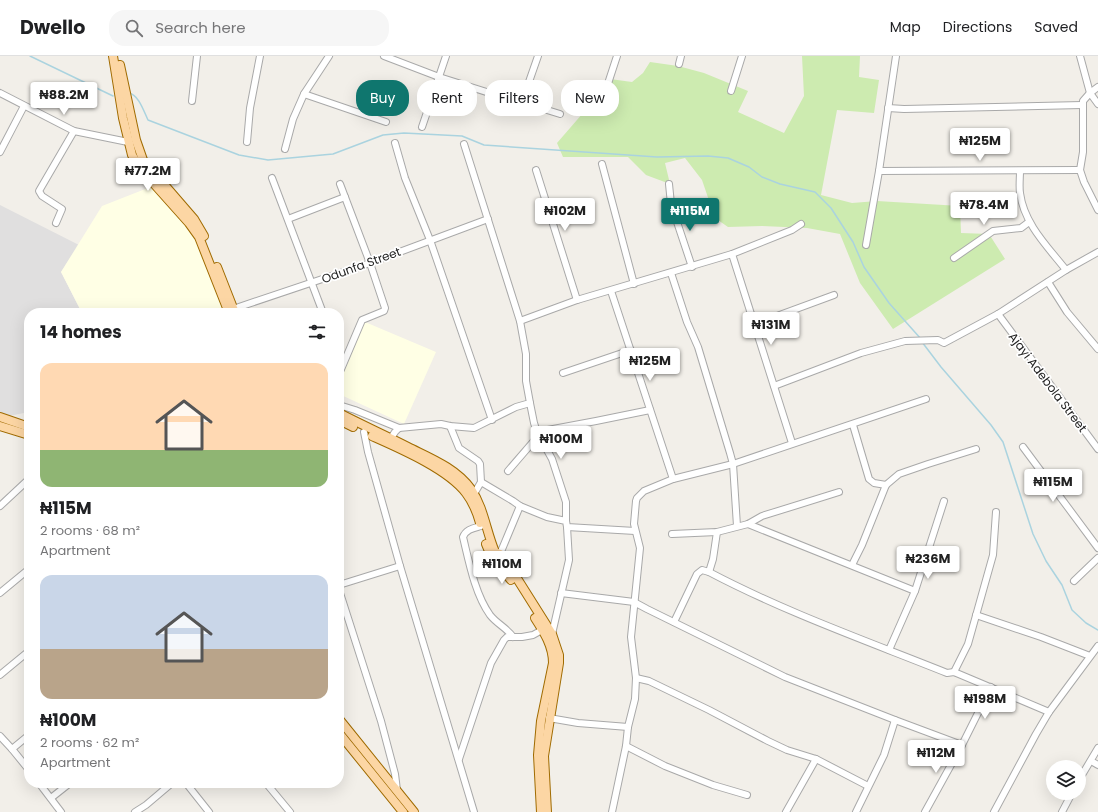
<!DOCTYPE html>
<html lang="en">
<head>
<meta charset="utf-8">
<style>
  body { margin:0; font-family:Poppins,sans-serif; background:#f6f6f6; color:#202124; height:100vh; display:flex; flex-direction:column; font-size:15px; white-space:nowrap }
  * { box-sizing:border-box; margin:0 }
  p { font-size:13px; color:#757577 }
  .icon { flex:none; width:22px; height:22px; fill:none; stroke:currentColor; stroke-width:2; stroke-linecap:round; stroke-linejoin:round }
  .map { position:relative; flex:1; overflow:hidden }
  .drawer { position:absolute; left:24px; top:252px; width:320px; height:480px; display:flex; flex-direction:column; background:#fff; border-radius:16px; box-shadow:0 4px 16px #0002 }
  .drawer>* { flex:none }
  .guide { position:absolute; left:356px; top:24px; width:380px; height:36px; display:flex; gap:8px }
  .tools { position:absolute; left:1046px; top:704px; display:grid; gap:8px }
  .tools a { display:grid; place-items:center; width:40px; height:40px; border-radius:50%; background:#fff; box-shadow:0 4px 16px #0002; font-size:20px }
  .price { position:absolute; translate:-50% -34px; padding:0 9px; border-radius:4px; background:#fff; color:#222; font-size:13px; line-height:26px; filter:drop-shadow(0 1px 2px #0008) }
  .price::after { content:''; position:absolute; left:50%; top:24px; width:12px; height:9px; margin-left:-6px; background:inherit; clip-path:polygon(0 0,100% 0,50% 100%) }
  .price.on { background:#0f766e; color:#fff }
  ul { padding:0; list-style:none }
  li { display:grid; align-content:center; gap:8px; height:212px; padding:0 16px }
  li span { display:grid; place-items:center; height:124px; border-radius:12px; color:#555 }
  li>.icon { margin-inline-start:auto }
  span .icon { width:72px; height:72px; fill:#fffc; stroke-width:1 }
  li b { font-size:17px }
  h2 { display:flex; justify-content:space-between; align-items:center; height:48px; padding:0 16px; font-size:17px }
  .chip { padding:0 14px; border-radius:16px; background:#fff; box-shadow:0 4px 16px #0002; font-size:14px; line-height:36px }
  .chip.on { background:#0f766e; color:#fff }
  header { display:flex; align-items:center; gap:24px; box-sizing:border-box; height:56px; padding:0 20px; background:#fff; border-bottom:1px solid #e0e0e0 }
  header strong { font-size:19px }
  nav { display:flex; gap:22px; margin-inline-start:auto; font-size:14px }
  .search { width:280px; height:36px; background:#f6f6f6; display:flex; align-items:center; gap:10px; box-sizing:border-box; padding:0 14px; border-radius:16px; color:#757577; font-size:15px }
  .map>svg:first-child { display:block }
  .residential { fill:#e0dfdf }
  .education { fill:#ffffe5 }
  .grass { fill:#cdebb0 }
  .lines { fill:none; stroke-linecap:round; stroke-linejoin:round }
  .stream { stroke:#aad3df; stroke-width:1.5 }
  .minor-casing { stroke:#a9a9a9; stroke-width:8 }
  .major-casing { stroke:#a06b00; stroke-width:10 }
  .minor { stroke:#fff; stroke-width:6 }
  .major { stroke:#fcd6a4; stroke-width:8 }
  .labels { text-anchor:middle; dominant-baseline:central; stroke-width:3.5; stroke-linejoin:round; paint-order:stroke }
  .street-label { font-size:12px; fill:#222; stroke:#fff }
</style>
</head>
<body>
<header>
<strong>Dwello</strong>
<div class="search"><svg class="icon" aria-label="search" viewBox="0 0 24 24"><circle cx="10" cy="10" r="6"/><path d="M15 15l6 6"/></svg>Search here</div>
<nav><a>Map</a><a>Directions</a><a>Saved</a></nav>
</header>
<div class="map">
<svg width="1098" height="756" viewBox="0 0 1098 756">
  <rect width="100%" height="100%" fill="#f2efe9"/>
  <!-- residential -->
  <polygon class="residential" points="0,149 79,189 61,216 82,257 29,257 29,356 9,360 0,357"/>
  <!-- education -->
  <g class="education">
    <polygon points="158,128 192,163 231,257 82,257 61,216 102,150"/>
    <polygon points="365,266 436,296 404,368 339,338 339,326"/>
  </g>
  <!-- grass -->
  <polygon class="grass" points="802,0 860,0 859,21 879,24 874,57 837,54 821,139 852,147 877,145 960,150 961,177 989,178 1005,203 893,273 860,227 840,178 807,172 762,170 728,171 715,162 702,124 685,102 665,107 670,128 646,119 628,101 563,101 557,87 583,57 607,53 610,23 632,26 643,17 650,6 678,10 704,17 748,35 738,56 784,77 804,40"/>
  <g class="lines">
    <!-- stream -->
    <g class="stream">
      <polyline points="30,0 113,40"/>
      <path d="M129 37C139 39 144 56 148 64L239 99 268 104 333 98 383 79 404 77 462 80 484 89 657 101 708 100 728 102 749 111 762 121 780 128 815 136 831 152 853 186 864 211 889 247 921 283"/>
      <polyline points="922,286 941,311 991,369 1003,386 1033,478 1046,505 1062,529 1072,554 1086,567 1098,574"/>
    </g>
    <!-- minor casing -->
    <g class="minor-casing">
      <g id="minor">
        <polyline points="384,0 439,21 518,46 521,46 560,58"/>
        <polyline points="1080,0 1090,37 1098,48"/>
        <polyline points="679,8 681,0"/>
        <polyline points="1098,31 1090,37 1083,45 1083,96 1080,114 1084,126 1098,154"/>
        <polyline points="731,35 742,0"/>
        <polyline points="0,37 74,75 128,86"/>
        <polyline points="304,38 386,66"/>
        <polyline points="192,45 197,0"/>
        <polyline points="521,46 523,43 538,0"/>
        <polyline points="888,52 904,53 1082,49"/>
        <polyline points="599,55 617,0"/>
        <polyline points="422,71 446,0"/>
        <polyline points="247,86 250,52 260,0"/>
        <polyline points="395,87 405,122 430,184 492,364"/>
        <polyline points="285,93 293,63 304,38 329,0"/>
        <polyline points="0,96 24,50"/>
        <polyline points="602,108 634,228"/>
        <polyline points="536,114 577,244"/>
        <polyline points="879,115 1080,114"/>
        <path d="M1020 115C1020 122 1019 130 1020 137 1024 168 1048 191 1066 214"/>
        <polyline points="272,122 323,257"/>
        <polyline points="669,128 671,148 692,211"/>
        <polyline points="288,163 345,141"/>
        <polyline points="56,167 62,153 42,140 39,135 74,75"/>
        <polyline points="866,189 879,115 896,0"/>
        <polyline points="732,198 792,387"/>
        <polyline points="954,202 993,175 1021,172 1029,166"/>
        <polyline points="671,217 687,266 698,291 730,397 733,408 737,470"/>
        <polyline points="1048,226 1067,256 1098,293"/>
        <polyline points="611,235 673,423"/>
        <polyline points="233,253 370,207 488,163"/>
        <polyline points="998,258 1098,393"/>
        <polyline points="520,265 577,244 732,198 792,174 801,168"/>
        <polyline points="755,268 834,239"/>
        <polyline points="563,317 631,294"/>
        <polyline points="339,318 362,264 384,255 385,252 370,207 340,128"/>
        <polyline points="774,330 861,297 905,285 938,284 944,287 998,258 1066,214 1098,196"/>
        <polyline points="530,347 534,367 537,376 552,403 566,446 566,465"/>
        <polyline points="339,349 355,354 399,372"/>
        <polyline points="853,369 869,423 874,427 886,429"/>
        <polyline points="450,370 459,392 478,405 480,408 481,426 474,438"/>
        <polyline points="364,376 368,396 400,510 474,756"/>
        <polyline points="537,376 596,365 650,354"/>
        <polyline points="391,382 395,376 399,372 441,368 450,370 474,372 516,351 530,347 526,325 526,298 520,265 464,88"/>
        <polyline points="1023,391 1098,492"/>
        <polyline points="508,415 539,379"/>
        <polyline points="481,426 513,445 520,450 547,461 566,465 567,471 635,475"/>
        <polyline points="0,450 29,423"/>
        <polyline points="748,468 915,535"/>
        <path d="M481 470C474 472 466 473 463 481 469 506 475 538 490 559 497 568 507 572 513 581"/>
        <polyline points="672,478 717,476 748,468 762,460 839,436"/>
        <polyline points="500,498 520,450"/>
        <polyline points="852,509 862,489 886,429 899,418 928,408 976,393"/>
        <polyline points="709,516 713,503 717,476"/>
        <polyline points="1074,525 1098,502"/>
        <polyline points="339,529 400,510"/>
        <polyline points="339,534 381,665 395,718 397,734"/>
        <polyline points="0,537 29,513"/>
        <polyline points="561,537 634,546 647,553 785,621 895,664 962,689"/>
        <polyline points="976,559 1041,581 1090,600"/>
        <path d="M674 566 697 518 702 514 709 516C785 556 867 585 947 617L954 616 1049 656"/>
        <polyline points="552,578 569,504 567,471"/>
        <polyline points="889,594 915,535 944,445"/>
        <polyline points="954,616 968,588 993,499 996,456"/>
        <polyline points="0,619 29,595"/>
        <polyline points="636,622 649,625 709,654 768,685 787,694 816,703 868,730"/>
        <polyline points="549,662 578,667 628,671"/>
        <polyline points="0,680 12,693 29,714"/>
        <polyline points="626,690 665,710 713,729 747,739"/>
        <polyline points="12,693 29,679"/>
        <polyline points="459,703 491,607 504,584 507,581 522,581 533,579 542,574"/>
        <polyline points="1091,705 1098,709"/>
        <polyline points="1079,724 1098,692"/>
        <polyline points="39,727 61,756"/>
        <polyline points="186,727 209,756"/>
        <polyline points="266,727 290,756"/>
        <polyline points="51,742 70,727"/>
        <polyline points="135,756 146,749 172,727"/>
        <polyline points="612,756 626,690 628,671 635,643 636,622 631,581 640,492 634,468 636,445 637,442 644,435 673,423 733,408 926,343"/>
        <polyline points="786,756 816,703"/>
        <polyline points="856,756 884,699 895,664"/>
        <polyline points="925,756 962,689 991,631"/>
        <polyline points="994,756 1036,678 1049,656 1098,590"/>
        <polyline points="1062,756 1072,737"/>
      </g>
    </g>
    <!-- major casing -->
    <g class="major-casing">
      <g id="major">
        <polyline points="113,0 123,62 132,99 139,111 189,167 199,181 229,257"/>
        <polyline points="120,9 136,84 143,104 194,163 204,180"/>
        <polyline points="217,211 235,257"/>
        <path d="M339 357C362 369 385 379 408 391 430 402 456 412 471 433 484 452 486 475 495 496L500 498 510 515 518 524 552 578 559 599V607L544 700 547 756"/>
        <polyline points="0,361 29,371"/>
        <polyline points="339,364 353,371"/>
        <polyline points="0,370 29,379"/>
        <path d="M372 380C399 392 448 413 466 437 473 446 477 456 480 467"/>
        <polyline points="486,488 491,500 511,524"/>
        <path d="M535 562C544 576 553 590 553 607L541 665 538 699 541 756"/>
        <polyline points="339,663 414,756"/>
        <polyline points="339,677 403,756"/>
      </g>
    </g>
    <!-- minor -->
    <use href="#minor" class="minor"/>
    <!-- major -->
    <use href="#major" class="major"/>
  </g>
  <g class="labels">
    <!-- street labels -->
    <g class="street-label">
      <text transform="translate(361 209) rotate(-20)">Odunfa Street</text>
      <text transform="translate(1048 326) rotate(53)">Ajayi Adebola Street</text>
    </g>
  </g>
</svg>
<div class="tools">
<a><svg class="icon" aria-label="layers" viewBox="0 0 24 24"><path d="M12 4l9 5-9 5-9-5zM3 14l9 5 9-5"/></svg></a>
</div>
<b class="price" style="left:64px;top:60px">₦88.2M</b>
<b class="price" style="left:980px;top:106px">₦125M</b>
<b class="price" style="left:148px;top:136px">₦77.2M</b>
<b class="price" style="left:984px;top:170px">₦78.4M</b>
<b class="price" style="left:565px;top:176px">₦102M</b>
<b class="price on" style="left:690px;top:176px">₦115M</b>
<b class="price" style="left:771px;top:290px">₦131M</b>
<b class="price" style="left:650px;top:326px">₦125M</b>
<b class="price" style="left:561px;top:404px">₦100M</b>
<b class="price" style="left:1053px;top:447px">₦115M</b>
<b class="price" style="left:928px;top:524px">₦236M</b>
<b class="price" style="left:502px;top:529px">₦110M</b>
<b class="price" style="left:985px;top:664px">₦198M</b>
<b class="price" style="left:936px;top:718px">₦112M</b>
<div class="guide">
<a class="chip on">Buy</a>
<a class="chip">Rent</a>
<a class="chip">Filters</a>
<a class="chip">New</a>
</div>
<section class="drawer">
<h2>14 homes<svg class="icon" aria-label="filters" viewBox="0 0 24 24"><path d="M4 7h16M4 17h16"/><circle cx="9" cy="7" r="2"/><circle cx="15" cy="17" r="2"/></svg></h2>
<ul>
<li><span style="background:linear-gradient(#ffd9b3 70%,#8fb573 0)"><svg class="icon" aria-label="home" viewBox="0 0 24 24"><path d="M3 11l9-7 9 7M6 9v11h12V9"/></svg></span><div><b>₦115M</b><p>2 rooms · 68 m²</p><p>Apartment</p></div></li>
<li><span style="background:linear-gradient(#c9d6e8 60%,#b9a48a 0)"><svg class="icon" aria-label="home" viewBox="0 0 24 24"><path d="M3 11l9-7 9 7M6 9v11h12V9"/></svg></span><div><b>₦100M</b><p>2 rooms · 62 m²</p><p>Apartment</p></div></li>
</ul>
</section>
</div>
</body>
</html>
